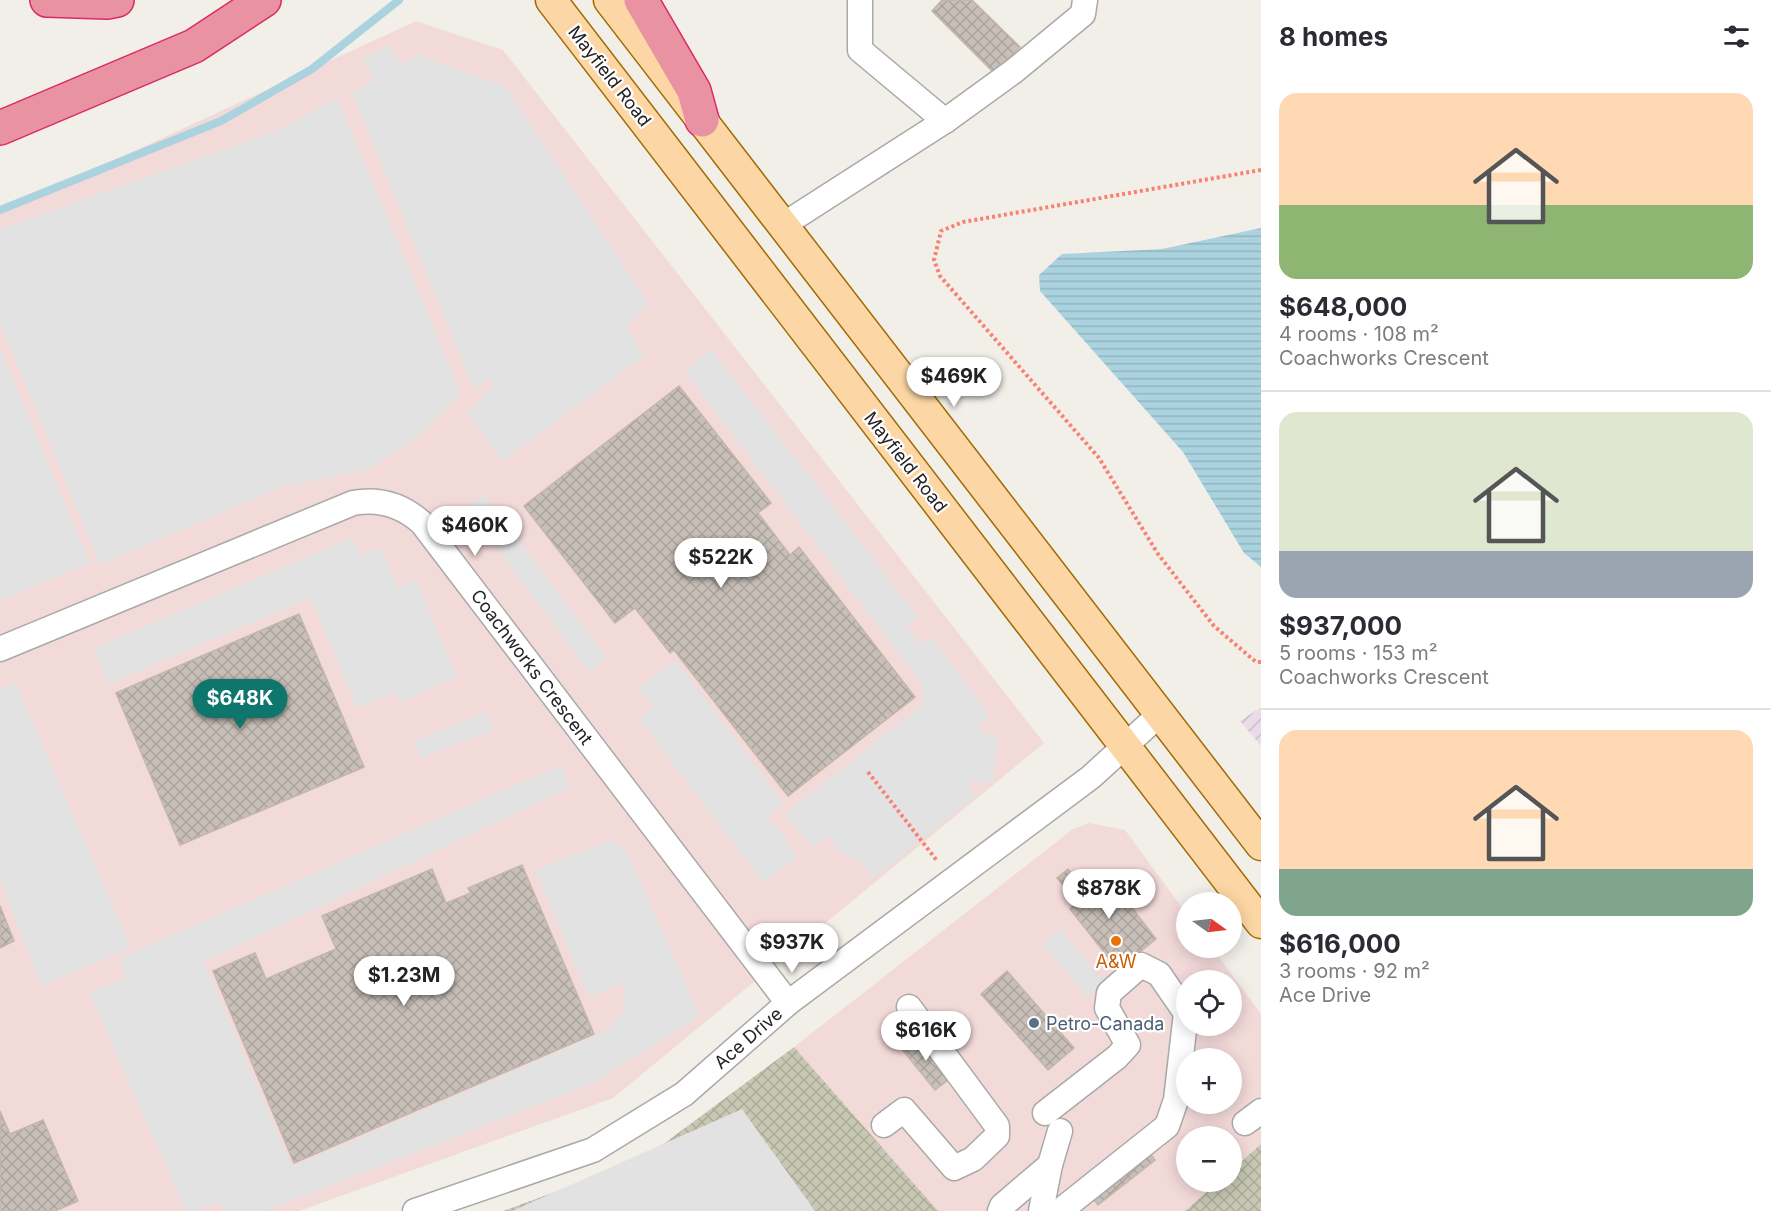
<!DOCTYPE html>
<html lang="en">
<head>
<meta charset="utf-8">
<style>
  body { margin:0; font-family:Inter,sans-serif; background:#f7f7f7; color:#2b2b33; height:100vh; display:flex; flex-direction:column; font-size:22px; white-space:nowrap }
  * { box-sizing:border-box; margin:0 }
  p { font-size:20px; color:#7c7c81 }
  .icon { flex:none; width:33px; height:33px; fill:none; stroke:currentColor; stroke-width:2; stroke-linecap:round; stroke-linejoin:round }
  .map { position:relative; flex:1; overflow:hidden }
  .panel { display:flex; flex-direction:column; background:#fff; width:510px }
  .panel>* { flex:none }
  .needle { width:39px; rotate:104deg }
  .fabs { position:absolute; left:1176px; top:892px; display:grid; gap:12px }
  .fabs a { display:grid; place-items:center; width:66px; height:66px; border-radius:50%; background:#fff; box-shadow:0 3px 15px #0003; font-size:30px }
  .price { position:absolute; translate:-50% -51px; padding:0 14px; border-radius:21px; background:#fff; color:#222; font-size:20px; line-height:39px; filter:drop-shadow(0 2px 3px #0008) }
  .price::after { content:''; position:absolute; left:50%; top:36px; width:18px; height:14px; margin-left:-9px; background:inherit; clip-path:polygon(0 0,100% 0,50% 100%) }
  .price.current { background:#0f766e; color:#fff }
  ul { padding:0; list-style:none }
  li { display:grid; align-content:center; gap:12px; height:318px; padding:0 18px }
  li+li { border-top:2px solid #e1e1e2 }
  li span { display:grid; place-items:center; height:186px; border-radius:18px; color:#555 }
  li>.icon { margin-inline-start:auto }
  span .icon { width:108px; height:108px; fill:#fffc; stroke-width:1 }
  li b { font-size:26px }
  h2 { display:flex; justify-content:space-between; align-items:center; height:72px; padding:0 18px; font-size:26px }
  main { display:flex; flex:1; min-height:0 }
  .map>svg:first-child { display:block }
  .commercial { fill:#f2dad9; fill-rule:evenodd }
  .industrial { fill:url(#industrial-furrows) }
  .construction { fill:url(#construction-cross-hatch) }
  .parking { fill:#e2e2e2 }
  .water { fill:url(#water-rules) }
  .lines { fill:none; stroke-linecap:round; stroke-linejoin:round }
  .stream { stroke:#aad3df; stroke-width:8 }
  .building { fill:url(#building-cross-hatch); stroke:#c4b6ab; stroke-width:1.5 }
  .minor-casing { stroke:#a9a9a9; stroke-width:27 }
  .major-casing { stroke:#a06b00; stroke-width:33 }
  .highway-casing { stroke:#dc2a67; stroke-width:36 }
  .path { stroke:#fa8072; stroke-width:4; stroke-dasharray:3 3; stroke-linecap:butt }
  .minor { stroke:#fff; stroke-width:24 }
  .major { stroke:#fcd6a4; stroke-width:30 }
  .highway { stroke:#e892a2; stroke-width:33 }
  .food-dot { fill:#e8710a; stroke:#fff; stroke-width:2 }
  .service-dot { fill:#5c6f8a; stroke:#fff; stroke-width:2 }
  .labels { text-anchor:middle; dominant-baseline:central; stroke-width:4.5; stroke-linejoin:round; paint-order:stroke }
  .street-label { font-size:18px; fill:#222; stroke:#fff }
  .food-label { font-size:18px; fill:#c56008; stroke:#fff }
  .service-label { font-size:18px; fill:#4e5e75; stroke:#fff; text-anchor:start }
</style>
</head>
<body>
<main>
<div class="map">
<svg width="1261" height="1211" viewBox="0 0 1261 1211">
  <defs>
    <pattern id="industrial-furrows" width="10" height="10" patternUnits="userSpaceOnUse" patternTransform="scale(1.5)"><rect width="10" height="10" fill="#ebdbe8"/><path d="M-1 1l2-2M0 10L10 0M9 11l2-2" fill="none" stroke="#c9bcc7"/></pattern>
    <pattern id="construction-cross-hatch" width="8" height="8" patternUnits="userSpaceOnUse" patternTransform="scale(1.5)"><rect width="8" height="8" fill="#c7c7b4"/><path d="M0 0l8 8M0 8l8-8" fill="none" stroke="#abab9a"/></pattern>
    <pattern id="water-rules" width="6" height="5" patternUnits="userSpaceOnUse" patternTransform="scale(1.5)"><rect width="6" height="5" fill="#aad3df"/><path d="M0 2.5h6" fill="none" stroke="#92b5bf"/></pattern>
    <pattern id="building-cross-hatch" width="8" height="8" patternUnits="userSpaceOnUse" patternTransform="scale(1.5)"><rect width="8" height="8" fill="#c7bfb8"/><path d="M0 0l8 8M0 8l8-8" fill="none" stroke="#aba49e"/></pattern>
  </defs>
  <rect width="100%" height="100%" fill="#f2efe9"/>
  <!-- commercial -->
  <g class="commercial">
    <polygon points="416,21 503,50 1044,743 613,1098 299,1211 0,1211 0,213"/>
    <path d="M1089 823 1125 830 1186 913V948H1212L1261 1014V1144L1232 1170V1137H1186V1182H1218L1185 1211H938L794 1047 1073 829ZM1186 981H1232V1026H1186ZM1186 1059H1232V1104H1186Z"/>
  </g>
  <!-- industrial -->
  <polygon class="industrial" points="1261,707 1261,746 1240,721"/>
  <!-- construction -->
  <g class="construction">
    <polygon points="794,1047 938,1211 503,1211 642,1160"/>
    <polygon points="1261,1144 1261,1211 1185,1211 1218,1182 1232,1182 1232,1170"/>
  </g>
  <!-- parking -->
  <g class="parking">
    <polygon points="388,45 402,65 418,55 506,87 649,304 626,326 645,356 502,462 467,412 491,389 493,377 474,389 352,92 375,80 362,61"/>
    <polygon points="337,98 461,393 419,436 370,469 282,487 100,565 0,322 0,229 274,132"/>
    <polygon points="0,349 90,563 0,601"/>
    <polygon points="711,349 918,616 907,627 923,644 932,637 990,716 980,725 981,733 998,735 993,784 971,781 969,785 976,796 873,879 861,863 839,851 828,836 813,848 785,814 920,707 924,698 921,683 685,371"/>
    <polygon points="484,494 607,658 589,672 466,508"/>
    <polygon points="352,538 360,556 381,547 398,587 416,579 457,677 399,703 395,693 357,708 311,598 108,684 94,648"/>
    <polygon points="676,660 784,804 768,816 798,857 763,883 639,719 654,707 639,688"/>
    <polygon points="16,683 131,948 41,986 0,878 0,689"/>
    <polygon points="486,712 493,730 421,758 414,741"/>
    <polygon points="561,765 570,787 204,962 292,1167 608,1030 623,1011 625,995 622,983 589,997 535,870 612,840 628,853 700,1016 591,1084 265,1211 223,1211 219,1202 194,1211 186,1211 89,992 126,977 120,958"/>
    <polygon points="1061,929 1105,983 1087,998 1043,944"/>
    <polygon points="742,1109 815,1211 512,1211"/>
  </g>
  <!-- water -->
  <polygon class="water" points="1261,228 1261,567 1244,553 1183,452 1040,291 1039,275 1062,254 1162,249"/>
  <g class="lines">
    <!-- stream -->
    <polyline class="stream" points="0,210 221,121 312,69 399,0"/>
  </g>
  <!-- building -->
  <g class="building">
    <polygon points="942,0 972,0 1020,47 994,73 932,11"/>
    <polygon points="679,386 771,503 758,513 790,555 799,547 915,697 788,796 674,650 670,653 635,608 615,623 524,506"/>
    <polygon points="299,614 364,767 180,845 116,693"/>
    <polygon points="522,865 594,1034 294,1163 213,971 255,953 266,979 336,949 322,916 432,869 446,903 471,893 468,888"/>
    <polygon points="1068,869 1087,895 1109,878 1156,939 1118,970 1070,909 1076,901 1057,878"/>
    <polygon points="0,906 14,941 0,948"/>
    <polygon points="1007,971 1074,1048 1048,1070 981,994"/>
    <polygon points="918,1034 952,1077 935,1090 901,1048"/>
    <polygon points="0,1111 10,1134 43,1120 78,1201 55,1211 0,1211"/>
    <polygon points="1136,1135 1155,1160 1098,1205 1079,1180"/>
  </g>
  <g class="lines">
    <!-- minor casing -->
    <g class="minor-casing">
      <g id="minor">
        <polyline points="860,0 860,50 945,121"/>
        <polyline points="783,225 945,121 1014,71 1083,14 1085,0"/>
        <path d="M0 649 353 503C380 498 402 505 422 523L788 1003"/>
        <polyline points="1045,1113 1117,1057 1128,1045 1107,1008 1109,993 1141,965 1159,974 1186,1013 1176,1100 1167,1126 1060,1211"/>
        <polyline points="1245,1123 1261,1111"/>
        <polyline points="884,1125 904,1110 954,1168 973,1159 997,1136 997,1126 909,1007"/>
        <polyline points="415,1211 593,1150 684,1094 788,1003 1091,777 1159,715"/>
        <polyline points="1000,1211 1002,1206 1050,1165 1060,1131"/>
        <polyline points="1041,1211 1050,1165"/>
      </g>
    </g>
    <!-- major casing -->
    <g class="major-casing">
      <g id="major">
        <polyline points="551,0 1261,923"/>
        <polyline points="609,0 1261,845"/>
      </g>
    </g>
    <!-- highway casing -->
    <g class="highway-casing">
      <g id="highway">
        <polyline points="47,0 107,2 117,0"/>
        <polyline points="641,0 694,91 702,120"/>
        <polyline points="0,128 194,46 264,0"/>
      </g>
    </g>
    <!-- path -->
    <g class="path">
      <polyline points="1261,170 963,222 941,231 934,260 940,276 1099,458 1158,554 1214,626 1256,662 1261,662"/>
      <polyline points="868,772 938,862"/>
    </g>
    <!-- minor -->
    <use href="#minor" class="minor"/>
    <!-- major -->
    <use href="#major" class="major"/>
    <!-- highway -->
    <use href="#highway" class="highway"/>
  </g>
  <!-- markers -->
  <circle class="food-dot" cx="1116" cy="941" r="6"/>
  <circle class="service-dot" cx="1034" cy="1023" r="6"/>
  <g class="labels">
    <!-- street labels -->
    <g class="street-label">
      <text transform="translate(610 76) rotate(52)">Mayfield Road</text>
      <text transform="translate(906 462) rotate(52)">Mayfield Road</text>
      <text transform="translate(532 667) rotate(53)">Coachworks Crescent</text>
      <text transform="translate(748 1038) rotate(-41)">Ace Drive</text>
    </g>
    <!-- food labels -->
    <g class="food-label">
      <text x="1116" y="961">A&amp;W</text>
    </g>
    <!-- service labels -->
    <g class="service-label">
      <text x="1046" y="1023">Petro-Canada</text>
    </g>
  </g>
</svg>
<div class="fabs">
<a><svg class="needle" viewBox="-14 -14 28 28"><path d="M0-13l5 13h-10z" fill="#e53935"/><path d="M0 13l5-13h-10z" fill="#7c7c81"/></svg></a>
<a><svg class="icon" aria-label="locate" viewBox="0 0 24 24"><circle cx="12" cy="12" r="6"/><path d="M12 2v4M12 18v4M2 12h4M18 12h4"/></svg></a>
<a>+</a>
<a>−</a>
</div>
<b class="price" style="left:954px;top:408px">$469K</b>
<b class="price" style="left:475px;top:557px">$460K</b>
<b class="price" style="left:721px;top:589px">$522K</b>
<b class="price current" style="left:240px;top:730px">$648K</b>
<b class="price" style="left:1109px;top:920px">$878K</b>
<b class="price" style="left:792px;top:974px">$937K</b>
<b class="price" style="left:404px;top:1007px">$1.23M</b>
<b class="price" style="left:926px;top:1062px">$616K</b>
</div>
<section class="panel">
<h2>8 homes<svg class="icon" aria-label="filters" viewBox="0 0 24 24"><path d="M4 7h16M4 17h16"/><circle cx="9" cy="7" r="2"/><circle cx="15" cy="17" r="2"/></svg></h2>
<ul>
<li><span style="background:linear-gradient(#ffd9b3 60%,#8fb573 0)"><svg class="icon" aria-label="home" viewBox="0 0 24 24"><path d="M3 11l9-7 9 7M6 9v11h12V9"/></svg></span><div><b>$648,000</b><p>4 rooms · 108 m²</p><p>Coachworks Crescent</p></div></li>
<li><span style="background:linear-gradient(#dfe7d0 75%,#9aa5b1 0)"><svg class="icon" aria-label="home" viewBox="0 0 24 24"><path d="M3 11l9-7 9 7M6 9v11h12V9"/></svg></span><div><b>$937,000</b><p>5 rooms · 153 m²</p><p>Coachworks Crescent</p></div></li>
<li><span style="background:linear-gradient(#ffd9b3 75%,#7fa58c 0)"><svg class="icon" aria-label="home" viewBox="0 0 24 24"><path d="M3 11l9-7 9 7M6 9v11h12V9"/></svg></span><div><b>$616,000</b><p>3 rooms · 92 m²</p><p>Ace Drive</p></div></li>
</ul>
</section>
</main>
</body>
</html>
